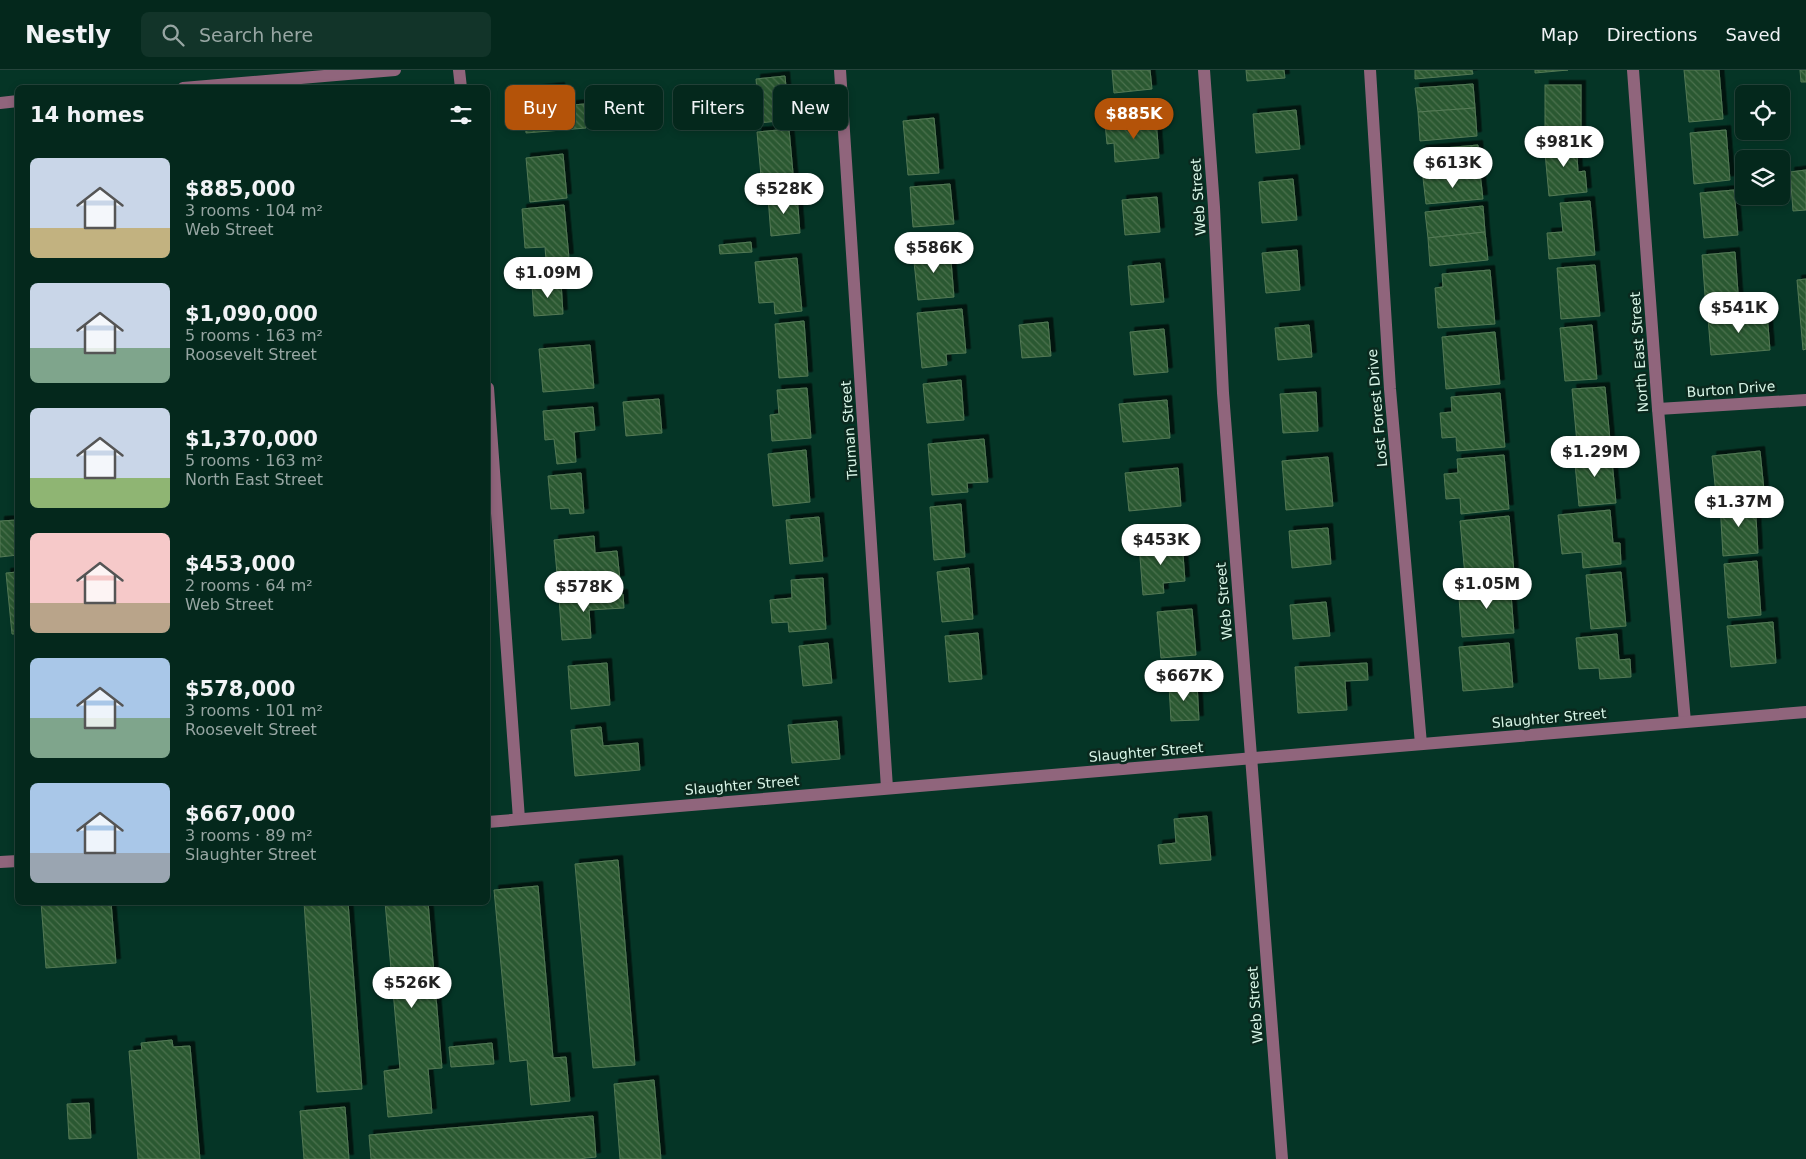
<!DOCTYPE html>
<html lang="en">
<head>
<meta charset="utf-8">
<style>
  body { margin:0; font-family:"DejaVu Sans",sans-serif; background:#123429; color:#f1f3f6; height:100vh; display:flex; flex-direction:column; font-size:19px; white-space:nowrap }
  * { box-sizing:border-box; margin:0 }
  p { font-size:16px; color:#97a6a3 }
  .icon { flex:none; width:28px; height:28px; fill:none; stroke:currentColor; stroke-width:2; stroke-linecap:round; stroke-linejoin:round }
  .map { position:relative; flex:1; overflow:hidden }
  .drawer { position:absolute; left:15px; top:15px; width:475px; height:820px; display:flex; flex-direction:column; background:#04281c; border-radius:8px; box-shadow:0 2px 8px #0003,0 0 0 1px #25443b }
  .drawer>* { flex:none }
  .top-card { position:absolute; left:505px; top:15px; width:475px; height:45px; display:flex; gap:10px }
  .fabs { position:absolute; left:1735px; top:15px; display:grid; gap:10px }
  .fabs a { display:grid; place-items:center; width:55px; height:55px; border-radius:8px; background:#04281c; box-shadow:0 2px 8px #0003,0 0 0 1px #25443b; font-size:25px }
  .price { position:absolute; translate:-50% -42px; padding:0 11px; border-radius:18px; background:#fff; color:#222; font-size:16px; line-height:32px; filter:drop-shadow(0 1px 2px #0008) }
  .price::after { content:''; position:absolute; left:50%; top:30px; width:15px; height:11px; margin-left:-8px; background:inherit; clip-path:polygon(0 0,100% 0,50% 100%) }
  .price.selected { background:#b45309; color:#fff }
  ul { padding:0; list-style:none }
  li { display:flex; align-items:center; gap:15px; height:125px; padding:0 15px }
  li span { display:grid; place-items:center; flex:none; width:140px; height:100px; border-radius:8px; color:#555 }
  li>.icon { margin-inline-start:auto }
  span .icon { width:60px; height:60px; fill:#fffc; stroke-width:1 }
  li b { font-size:21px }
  h2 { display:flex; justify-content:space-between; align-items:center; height:60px; padding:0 15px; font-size:21px }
  .chip { padding:0 18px; border-radius:8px; background:#04281c; box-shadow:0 2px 8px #0003,0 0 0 1px #25443b; font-size:18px; line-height:45px }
  .chip.selected { background:#b45309; color:#fff }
  header { display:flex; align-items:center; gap:30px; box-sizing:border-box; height:70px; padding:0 25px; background:#04281c; border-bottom:1px solid #25443b }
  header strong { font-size:24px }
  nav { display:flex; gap:28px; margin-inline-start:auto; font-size:18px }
  .search { width:350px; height:45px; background:#123429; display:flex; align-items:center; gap:12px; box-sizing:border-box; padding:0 18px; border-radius:8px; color:#97a6a3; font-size:19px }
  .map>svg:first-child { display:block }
  .building { fill:url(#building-back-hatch); stroke:#537955; filter:url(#shadow) }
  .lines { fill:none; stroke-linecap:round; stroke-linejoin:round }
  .minor { stroke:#90657c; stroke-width:12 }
  .labels { text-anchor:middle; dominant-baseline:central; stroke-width:5; stroke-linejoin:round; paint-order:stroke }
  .street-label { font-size:14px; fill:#d8f5e7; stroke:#0a291e }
</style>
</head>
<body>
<header>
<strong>Nestly</strong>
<div class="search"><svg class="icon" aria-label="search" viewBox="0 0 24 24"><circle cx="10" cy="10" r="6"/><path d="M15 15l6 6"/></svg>Search here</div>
<nav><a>Map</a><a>Directions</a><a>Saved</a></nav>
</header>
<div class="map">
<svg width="1806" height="1089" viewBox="0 0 1806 1089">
  <defs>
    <pattern id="building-back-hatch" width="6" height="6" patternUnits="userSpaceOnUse" patternTransform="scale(1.25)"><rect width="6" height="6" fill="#2c5930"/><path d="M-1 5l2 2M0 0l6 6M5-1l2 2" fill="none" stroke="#4a714e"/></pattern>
    <filter id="shadow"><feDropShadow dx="4.5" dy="-4.5" stdDeviation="0" flood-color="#0009"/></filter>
  </defs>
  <rect width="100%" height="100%" fill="#053526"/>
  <!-- building -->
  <g class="building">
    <polygon points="1112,0 1150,0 1152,19 1114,23"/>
    <polygon points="1246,0 1284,0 1285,8 1247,11"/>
    <polygon points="1415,0 1472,0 1473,4 1415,9"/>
    <polygon points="1535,0 1568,0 1535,3"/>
    <polygon points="1684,0 1719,0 1723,49 1689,52"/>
    <polygon points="1800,0 1806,0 1806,12 1801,12"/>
    <polygon points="785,6 789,50 739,55 738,34 758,32 756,9"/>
    <polygon points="1473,14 1475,38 1418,42 1415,18"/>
    <rect x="1545" y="15" width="36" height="45"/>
    <polygon points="560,17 562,36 584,34 586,58 526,63 522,21"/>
    <polygon points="1475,38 1477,66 1420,71 1418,42"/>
    <polygon points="1296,40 1300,79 1256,83 1253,44"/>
    <polygon points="934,48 939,103 908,105 903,51"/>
    <polygon points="1156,49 1159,88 1115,92 1114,73 1107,74 1105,53"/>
    <polygon points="789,59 794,114 762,117 757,62"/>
    <polygon points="1726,60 1730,110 1694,114 1690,63"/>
    <polygon points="1576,69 1578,102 1585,101 1587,122 1549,126 1544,72"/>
    <polygon points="1478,75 1480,103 1423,108 1421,80"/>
    <polygon points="563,84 567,128 530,132 526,88"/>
    <polygon points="1806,100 1806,140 1793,141 1790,102"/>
    <polygon points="1480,103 1483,129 1426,134 1423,108"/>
    <polygon points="1293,109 1297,150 1262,153 1259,112"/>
    <polygon points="950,114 954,154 913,157 910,117"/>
    <polygon points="1734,120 1738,165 1704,168 1700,123"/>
    <polygon points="797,125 800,163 771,166 768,127"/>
    <polygon points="1157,127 1160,162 1125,165 1122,130"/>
    <polygon points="1590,131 1595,185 1549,189 1547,163 1563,162 1560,133"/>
    <polygon points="564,135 569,188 546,190 545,177 525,178 522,139"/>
    <polygon points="1483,136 1485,162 1428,168 1425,142"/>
    <polygon points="1485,162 1488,190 1430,196 1428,168"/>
    <polygon points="751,172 752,182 720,184 719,175"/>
    <polygon points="950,179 954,227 918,230 913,182"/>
    <polygon points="1297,180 1300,220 1266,223 1262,183"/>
    <polygon points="1735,182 1739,236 1706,238 1702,185"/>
    <polygon points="797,188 802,241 775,244 774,232 759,233 755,192"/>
    <polygon points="1160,193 1164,232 1131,235 1128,196"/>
    <polygon points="1595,195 1600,246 1561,249 1557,198"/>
    <polygon points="1490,200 1495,254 1438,258 1435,218 1443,217 1442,204"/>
    <polygon points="1806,209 1806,279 1803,280 1797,210"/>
    <polygon points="561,212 563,244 534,246 532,215"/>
    <polygon points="962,239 966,283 946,284 947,295 922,298 917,243"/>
    <polygon points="1767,243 1770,280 1711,285 1708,248"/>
    <polygon points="804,251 808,306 779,308 775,254"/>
    <polygon points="1048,252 1051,286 1022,288 1019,255"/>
    <polygon points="1309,255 1312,287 1278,290 1275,258"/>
    <polygon points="1592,255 1597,309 1565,311 1560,258"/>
    <polygon points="1164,259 1168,302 1134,305 1130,262"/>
    <polygon points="1495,262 1500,314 1446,319 1442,267"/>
    <polygon points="590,275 594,318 543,322 539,279"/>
    <polygon points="961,310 964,350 927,353 923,314"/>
    <polygon points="1605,317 1610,370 1577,373 1572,319"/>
    <polygon points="807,318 811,368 772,371 770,345 779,344 777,320"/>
    <polygon points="1316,322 1318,361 1283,363 1280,324"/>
    <polygon points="1500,323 1505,377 1457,381 1456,367 1442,368 1440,343 1452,342 1451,327"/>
    <polygon points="659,329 662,363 626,366 623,332"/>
    <polygon points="1167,330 1170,368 1123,372 1119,334"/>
    <polygon points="593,337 595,360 574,362 576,392 557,394 554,369 545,370 543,341"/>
    <polygon points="984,369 988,412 967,413 968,422 932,425 928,374"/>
    <polygon points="806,380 810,432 773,436 768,384"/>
    <polygon points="1611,380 1616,433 1579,436 1574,383"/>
    <polygon points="1760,381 1764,420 1716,424 1712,386"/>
    <polygon points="1504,385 1509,439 1461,444 1460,428 1446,429 1444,404 1458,403 1457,389"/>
    <polygon points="1328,387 1333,436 1286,440 1282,391"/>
    <polygon points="1178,398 1181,436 1129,441 1125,403"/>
    <polygon points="581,403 584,443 570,444 569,438 551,439 548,406"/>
    <polygon points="1755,430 1758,483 1723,486 1720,433"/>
    <polygon points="961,434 965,487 934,490 930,437"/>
    <polygon points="1610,440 1613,473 1620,473 1621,494 1583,498 1582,482 1562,484 1558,445"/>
    <polygon points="1509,446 1514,502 1465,506 1460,451"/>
    <polygon points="819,447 823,491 790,494 786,450"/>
    <polygon points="18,450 18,485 0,487 0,451"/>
    <polygon points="1328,458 1331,494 1292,498 1289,461"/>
    <polygon points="594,466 595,483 617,481 620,510 558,515 554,470"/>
    <polygon points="1182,471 1185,511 1163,513 1164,523 1143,525 1139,475"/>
    <polygon points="1757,491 1761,545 1728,548 1724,494"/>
    <polygon points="969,498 973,549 942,552 937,502"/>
    <polygon points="18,502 18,564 12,564 6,503"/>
    <polygon points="1621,502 1626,556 1591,559 1586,505"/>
    <polygon points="823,508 826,559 789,562 788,552 772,553 770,530 792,528 791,510"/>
    <polygon points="1510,511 1514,563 1462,567 1459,528 1467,527 1466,514"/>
    <polygon points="623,524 624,538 589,540 591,568 562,570 559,528"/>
    <polygon points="1326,532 1330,566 1293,569 1290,535"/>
    <polygon points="1192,539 1196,585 1161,588 1157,542"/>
    <polygon points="1773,552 1776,593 1731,597 1727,556"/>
    <polygon points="978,563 982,609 949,612 945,566"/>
    <polygon points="1617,564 1619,590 1630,589 1631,607 1600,609 1599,598 1579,599 1576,568"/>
    <polygon points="828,573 832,613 803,616 799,576"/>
    <polygon points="1509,573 1513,617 1463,621 1459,577"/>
    <polygon points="607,593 610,635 571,639 568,596"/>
    <polygon points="1367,593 1368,610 1345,611 1347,640 1298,643 1295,597"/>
    <polygon points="1197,613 1199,650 1171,651 1169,615"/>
    <polygon points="837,651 840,689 792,693 788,655"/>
    <polygon points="601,657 603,676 638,673 640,700 575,706 571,660"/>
    <polygon points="1207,746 1211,790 1160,794 1158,775 1176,773 1174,749"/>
    <polygon points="618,790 635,995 593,998 575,794"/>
    <polygon points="538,816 553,988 566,987 570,1031 531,1035 527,990 510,992 494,820"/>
    <polygon points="41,832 111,832 116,893 46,898"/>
    <polygon points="304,832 348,832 362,1019 317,1022"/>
    <polygon points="385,832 428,832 442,998 428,999 432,1043 388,1047 384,1001 400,999"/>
    <polygon points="172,970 173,977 190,976 200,1089 138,1089 129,981 142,980 141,973"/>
    <polygon points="492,973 494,994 451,997 449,977"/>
    <polygon points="654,1010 661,1089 620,1089 614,1014"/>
    <polygon points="89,1033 91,1068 69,1069 67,1034"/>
    <polygon points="345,1037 349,1089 304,1089 300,1041"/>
    <polygon points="593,1046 596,1087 578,1089 371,1089 369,1065"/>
  </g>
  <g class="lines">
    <!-- minor -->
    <g class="minor">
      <polyline points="459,0 461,18"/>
      <polyline points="840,0 887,718"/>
      <polyline points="1204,0 1214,137 1223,323 1282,1089"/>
      <polyline points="1370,0 1390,319 1421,674"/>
      <polyline points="1633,0 1658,339 1685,652"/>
      <polyline points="183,18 395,0"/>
      <polyline points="0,33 18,31"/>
      <polyline points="488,318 519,749"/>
      <polyline points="1658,339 1806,330"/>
      <polyline points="488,752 1806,642"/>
      <polyline points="0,792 18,791"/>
    </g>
  </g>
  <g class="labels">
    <!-- street labels -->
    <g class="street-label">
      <text transform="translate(1198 127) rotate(-94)">Web Street</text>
      <text transform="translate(1639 282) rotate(-94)">North East Street</text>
      <text transform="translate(1731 319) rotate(-4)">Burton Drive</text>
      <text transform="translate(1377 338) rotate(-95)">Lost Forest Drive</text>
      <text transform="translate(849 360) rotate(-94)">Truman Street</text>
      <text transform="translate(1224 531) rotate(-95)">Web Street</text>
      <text transform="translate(1549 648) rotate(-5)">Slaughter Street</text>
      <text transform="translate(1146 682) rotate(-5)">Slaughter Street</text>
      <text transform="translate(742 715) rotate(-5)">Slaughter Street</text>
      <text transform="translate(1255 935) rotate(-94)">Web Street</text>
    </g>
  </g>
</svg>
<div class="fabs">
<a><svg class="icon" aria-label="locate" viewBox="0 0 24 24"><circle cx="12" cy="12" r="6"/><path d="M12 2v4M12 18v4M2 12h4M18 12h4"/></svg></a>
<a><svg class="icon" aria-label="layers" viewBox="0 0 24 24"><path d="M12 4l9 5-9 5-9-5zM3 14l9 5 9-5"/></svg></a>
</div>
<b class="price selected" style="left:1134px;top:70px">$885K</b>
<b class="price" style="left:1564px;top:98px">$981K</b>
<b class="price" style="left:1453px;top:119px">$613K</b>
<b class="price" style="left:784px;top:145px">$528K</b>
<b class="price" style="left:934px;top:204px">$586K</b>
<b class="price" style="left:548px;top:229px">$1.09M</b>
<b class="price" style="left:1739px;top:264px">$541K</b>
<b class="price" style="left:1595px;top:408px">$1.29M</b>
<b class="price" style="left:1739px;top:458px">$1.37M</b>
<b class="price" style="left:1161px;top:496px">$453K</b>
<b class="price" style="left:1487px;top:540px">$1.05M</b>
<b class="price" style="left:584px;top:543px">$578K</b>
<b class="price" style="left:1184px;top:632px">$667K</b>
<b class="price" style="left:412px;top:939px">$526K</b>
<div class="top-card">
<a class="chip selected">Buy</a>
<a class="chip">Rent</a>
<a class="chip">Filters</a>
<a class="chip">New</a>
</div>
<section class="drawer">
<h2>14 homes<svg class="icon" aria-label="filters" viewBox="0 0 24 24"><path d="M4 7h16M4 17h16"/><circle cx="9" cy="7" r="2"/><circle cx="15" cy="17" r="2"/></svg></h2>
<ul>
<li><span style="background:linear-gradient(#c9d6e8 70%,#c2b280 0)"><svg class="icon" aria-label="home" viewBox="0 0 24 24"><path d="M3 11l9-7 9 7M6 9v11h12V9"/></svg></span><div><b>$885,000</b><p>3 rooms · 104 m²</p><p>Web Street</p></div></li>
<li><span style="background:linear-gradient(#c9d6e8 65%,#7fa58c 0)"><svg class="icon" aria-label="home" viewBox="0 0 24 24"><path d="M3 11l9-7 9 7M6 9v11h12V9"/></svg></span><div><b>$1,090,000</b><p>5 rooms · 163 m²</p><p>Roosevelt Street</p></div></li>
<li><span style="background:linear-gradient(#c9d6e8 70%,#8fb573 0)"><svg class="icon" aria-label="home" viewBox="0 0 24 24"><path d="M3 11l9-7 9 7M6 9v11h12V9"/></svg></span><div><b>$1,370,000</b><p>5 rooms · 163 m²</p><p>North East Street</p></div></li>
<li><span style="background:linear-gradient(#f6c9c9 70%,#b9a48a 0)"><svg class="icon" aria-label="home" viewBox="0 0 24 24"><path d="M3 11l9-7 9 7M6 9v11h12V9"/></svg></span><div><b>$453,000</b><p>2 rooms · 64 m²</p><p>Web Street</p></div></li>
<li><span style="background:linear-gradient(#a9c7e8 60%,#7fa58c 0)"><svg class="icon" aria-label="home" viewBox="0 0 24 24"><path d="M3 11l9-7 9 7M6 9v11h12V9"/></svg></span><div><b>$578,000</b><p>3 rooms · 101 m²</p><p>Roosevelt Street</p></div></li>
<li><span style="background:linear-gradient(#a9c7e8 70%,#9aa5b1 0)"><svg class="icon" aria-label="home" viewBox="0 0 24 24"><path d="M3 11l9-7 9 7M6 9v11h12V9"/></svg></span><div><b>$667,000</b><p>3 rooms · 89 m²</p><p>Slaughter Street</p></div></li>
</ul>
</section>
</div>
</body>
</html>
